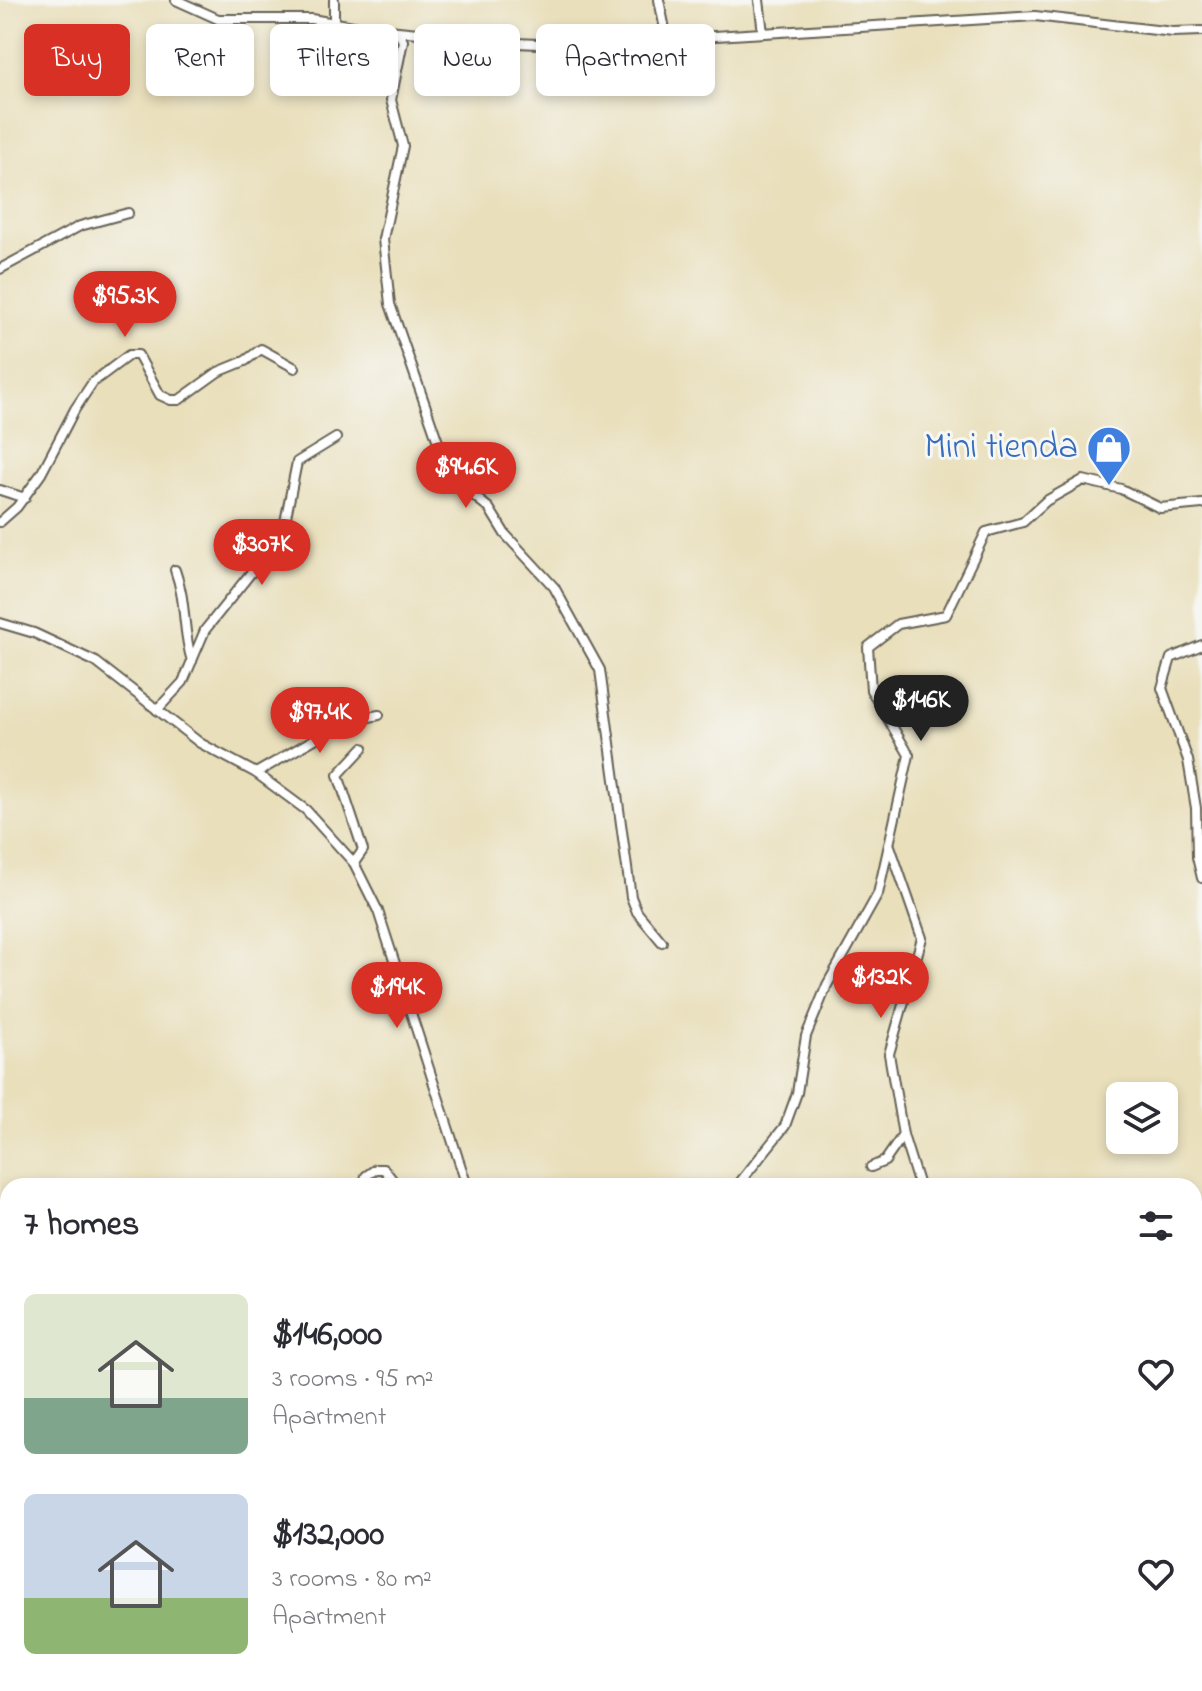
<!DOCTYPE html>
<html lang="en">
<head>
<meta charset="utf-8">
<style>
  body { margin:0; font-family:"Indie Flower",sans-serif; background:#f7f7f7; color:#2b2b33; height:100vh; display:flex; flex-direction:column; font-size:30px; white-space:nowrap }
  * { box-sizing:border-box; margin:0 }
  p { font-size:26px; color:#7c7c81 }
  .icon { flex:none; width:44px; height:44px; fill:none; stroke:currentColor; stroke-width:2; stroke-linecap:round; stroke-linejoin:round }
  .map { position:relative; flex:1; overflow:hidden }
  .panel { position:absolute; left:0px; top:1178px; width:1202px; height:514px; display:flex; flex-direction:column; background:#fff; border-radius:24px 24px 0 0; box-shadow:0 4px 12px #0003 }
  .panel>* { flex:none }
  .top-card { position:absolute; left:24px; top:24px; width:800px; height:72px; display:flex; gap:16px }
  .fabs { position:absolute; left:1106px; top:1082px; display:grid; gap:16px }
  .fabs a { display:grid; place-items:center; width:72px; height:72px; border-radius:12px; background:#fff; box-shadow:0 4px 12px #0003; font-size:40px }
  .price { position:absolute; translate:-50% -68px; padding:0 18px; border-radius:28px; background:#d93025; color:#fff; font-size:26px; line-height:52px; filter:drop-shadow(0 2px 4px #0008) }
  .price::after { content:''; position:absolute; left:50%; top:48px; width:24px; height:18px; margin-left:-12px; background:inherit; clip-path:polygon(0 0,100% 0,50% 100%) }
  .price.selected { background:#222; color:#fff }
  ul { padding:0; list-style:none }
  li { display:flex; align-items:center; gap:24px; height:200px; padding:0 24px }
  li span { display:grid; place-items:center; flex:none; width:224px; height:160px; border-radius:12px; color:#555 }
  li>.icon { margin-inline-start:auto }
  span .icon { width:96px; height:96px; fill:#fffc; stroke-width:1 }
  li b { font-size:34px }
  h2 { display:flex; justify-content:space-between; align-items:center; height:96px; padding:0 24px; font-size:34px }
  .pill { padding:0 28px; border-radius:12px; background:#fff; box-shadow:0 4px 12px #0003; font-size:28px; line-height:72px }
  .pill.selected { background:#d93025; color:#fff }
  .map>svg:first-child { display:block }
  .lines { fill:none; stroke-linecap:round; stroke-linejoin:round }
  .minor-casing { stroke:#646054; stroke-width:12 }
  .minor { stroke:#fff; stroke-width:8 }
  .labels { text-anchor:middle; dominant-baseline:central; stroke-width:6; stroke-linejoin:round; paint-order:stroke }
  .shop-label { font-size:36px; fill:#366cbe; stroke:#f6f6f2; text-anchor:end }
</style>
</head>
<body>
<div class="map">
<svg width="1202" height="1691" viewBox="0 0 1202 1691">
  <rect width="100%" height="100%" fill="#f6f6f2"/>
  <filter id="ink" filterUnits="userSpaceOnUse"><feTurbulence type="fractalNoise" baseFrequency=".0125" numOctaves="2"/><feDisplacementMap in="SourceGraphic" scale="16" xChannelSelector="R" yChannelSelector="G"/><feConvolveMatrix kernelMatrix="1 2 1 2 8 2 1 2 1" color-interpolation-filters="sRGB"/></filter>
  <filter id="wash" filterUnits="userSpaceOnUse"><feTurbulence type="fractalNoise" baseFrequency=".006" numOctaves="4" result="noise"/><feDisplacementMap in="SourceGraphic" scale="32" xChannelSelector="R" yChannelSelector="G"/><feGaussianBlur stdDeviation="1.8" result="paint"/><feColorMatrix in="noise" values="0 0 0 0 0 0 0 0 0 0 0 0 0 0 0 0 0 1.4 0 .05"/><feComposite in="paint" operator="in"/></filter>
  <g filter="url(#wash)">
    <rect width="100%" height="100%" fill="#e9dfbb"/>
  </g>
  <g filter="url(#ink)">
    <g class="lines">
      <!-- minor casing -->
      <g class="minor-casing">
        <g id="minor">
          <polyline points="176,0 218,19 311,19 359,27 516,43 630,48 651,47 667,39 1035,16 1173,32 1202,31"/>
          <polyline points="659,0 667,39"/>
          <polyline points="759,0 763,33"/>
          <polyline points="334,21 334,0"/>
          <polyline points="398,32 403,41 391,100 403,146 383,239 390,304 438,442 474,496 489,508 505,534 554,587 600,670 631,897 637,912 662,942"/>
          <polyline points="0,269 80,226 128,213"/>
          <polyline points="0,490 25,498"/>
          <polyline points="0,522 17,507 41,474 75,409 93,382 129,355 138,355 160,395 171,400 179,400 218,372 245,361 261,349 295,368"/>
          <path d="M175 570C187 603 182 630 192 661"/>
          <polyline points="0,623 34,633 96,662 200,743 256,773 306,810 354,863 378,911 467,1186"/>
          <polyline points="1202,645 1171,658 1162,688 1188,760 1196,808 1197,857 1202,878"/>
          <polyline points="157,710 183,682 205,630 275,543 285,522 297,462 336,438"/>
          <polyline points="256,773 344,722 379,715"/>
          <polyline points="890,846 922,938 889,1054 903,1135 919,1186"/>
          <polyline points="354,863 363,850 338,775 363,748"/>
          <polyline points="871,1167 885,1161 903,1135"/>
          <polyline points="363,1186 366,1176 376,1169 384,1169 397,1186"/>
          <polyline points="737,1186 785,1126 797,1093 806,1036 827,985 878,894 909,755 871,690 868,647 898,624 946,615 986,532 1023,522 1046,501 1083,480 1121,489 1160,508 1202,504"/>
          <polyline points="0,1236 8,1236"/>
          <polyline points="1194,1590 1202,1593"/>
          <polyline points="626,1684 626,1691"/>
          <polyline points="965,1684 974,1691"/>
          <polyline points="374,1691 378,1684"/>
          <polyline points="503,1691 506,1684"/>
          <polyline points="699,1691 705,1684"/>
          <polyline points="1138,1691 1141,1684"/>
        </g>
      </g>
      <!-- minor -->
      <use href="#minor" class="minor"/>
    </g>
  </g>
  <!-- icons -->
  <defs>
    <g id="shop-pin" transform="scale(2.3)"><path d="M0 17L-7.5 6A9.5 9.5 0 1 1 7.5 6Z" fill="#3f7fe0" stroke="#f6f6f2"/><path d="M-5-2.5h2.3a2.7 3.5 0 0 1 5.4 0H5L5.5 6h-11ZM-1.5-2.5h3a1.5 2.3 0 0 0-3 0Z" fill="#fff"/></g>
  </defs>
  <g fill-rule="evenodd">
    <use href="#shop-pin" x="1109" y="448"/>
  </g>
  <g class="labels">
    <!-- shop labels -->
    <g class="shop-label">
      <text x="1078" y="448">Mini tienda</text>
    </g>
  </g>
</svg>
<div class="fabs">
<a><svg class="icon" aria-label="layers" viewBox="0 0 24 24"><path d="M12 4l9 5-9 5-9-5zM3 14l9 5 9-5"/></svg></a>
</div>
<b class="price" style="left:125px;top:339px">$95.3K</b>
<b class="price" style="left:466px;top:510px">$94.6K</b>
<b class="price" style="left:262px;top:587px">$307K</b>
<b class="price selected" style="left:921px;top:743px">$146K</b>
<b class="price" style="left:320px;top:755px">$97.4K</b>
<b class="price" style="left:881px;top:1020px">$132K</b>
<b class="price" style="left:397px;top:1030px">$194K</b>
<div class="top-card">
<a class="pill selected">Buy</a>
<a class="pill">Rent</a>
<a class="pill">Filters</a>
<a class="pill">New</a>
<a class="pill">Apartment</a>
</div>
<section class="panel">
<h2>7 homes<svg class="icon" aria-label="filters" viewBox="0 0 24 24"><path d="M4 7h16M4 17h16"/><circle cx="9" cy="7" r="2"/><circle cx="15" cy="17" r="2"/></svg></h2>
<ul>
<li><span style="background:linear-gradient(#dfe7d0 65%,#7fa58c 0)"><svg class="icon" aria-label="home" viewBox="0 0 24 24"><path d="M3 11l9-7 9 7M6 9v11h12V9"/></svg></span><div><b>$146,000</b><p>3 rooms · 95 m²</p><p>Apartment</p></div><svg class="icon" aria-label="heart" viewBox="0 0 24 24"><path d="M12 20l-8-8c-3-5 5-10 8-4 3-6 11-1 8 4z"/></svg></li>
<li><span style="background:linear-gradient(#c9d6e8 65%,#8fb573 0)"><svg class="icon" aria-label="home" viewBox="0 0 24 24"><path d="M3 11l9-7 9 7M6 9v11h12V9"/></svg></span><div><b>$132,000</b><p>3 rooms · 80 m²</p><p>Apartment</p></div><svg class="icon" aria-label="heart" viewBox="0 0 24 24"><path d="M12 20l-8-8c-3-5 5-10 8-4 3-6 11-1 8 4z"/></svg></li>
</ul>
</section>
</div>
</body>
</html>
